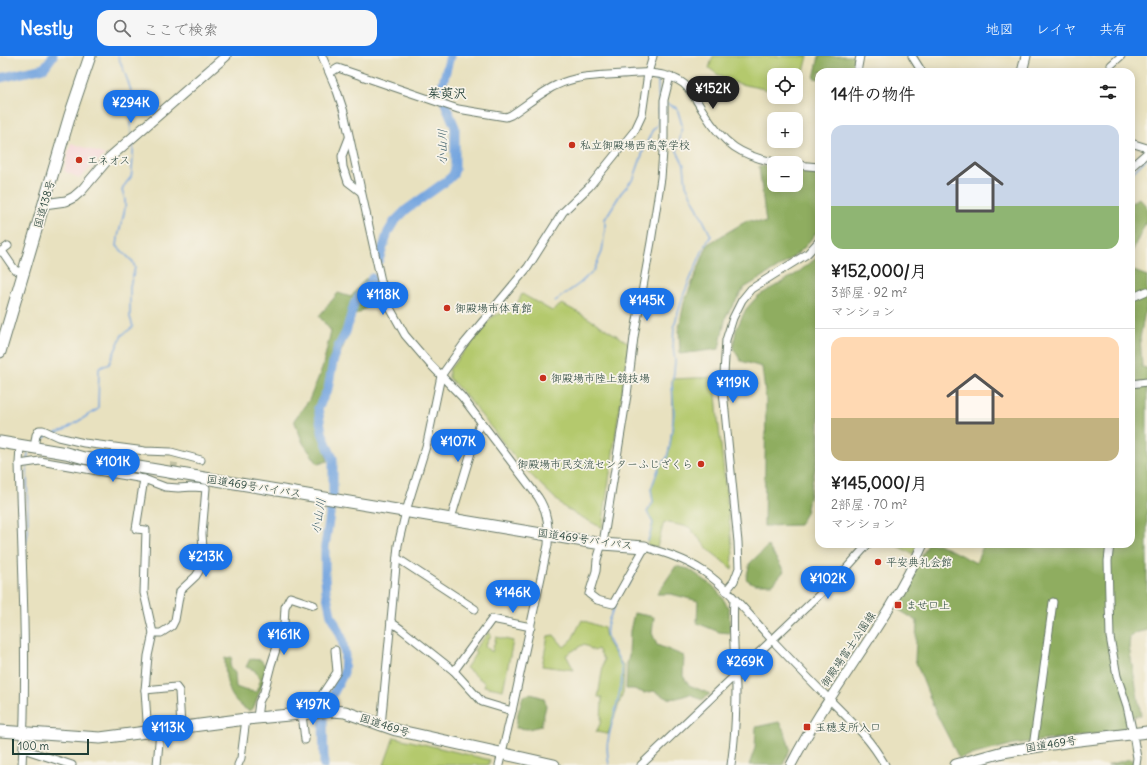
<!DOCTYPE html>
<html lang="ja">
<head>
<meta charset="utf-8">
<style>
  body { margin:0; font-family:Delius,"Klee One",sans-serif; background:#f6f6f6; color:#222; height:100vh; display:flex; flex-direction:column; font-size:15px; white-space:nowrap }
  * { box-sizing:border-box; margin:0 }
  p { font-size:13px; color:#767676 }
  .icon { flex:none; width:22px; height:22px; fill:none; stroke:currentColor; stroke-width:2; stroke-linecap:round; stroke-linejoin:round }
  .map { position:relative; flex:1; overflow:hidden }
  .details { position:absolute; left:815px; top:12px; width:320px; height:480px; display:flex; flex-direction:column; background:#fff; border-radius:12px; box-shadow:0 2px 10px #0003 }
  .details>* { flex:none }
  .tools { position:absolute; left:767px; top:12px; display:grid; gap:8px }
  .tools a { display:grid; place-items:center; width:36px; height:36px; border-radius:8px; background:#fff; box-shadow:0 2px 10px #0003; font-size:20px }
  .scale { position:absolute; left:12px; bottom:10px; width:77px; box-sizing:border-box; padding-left:4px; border:2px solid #1f3d34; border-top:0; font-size:11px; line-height:14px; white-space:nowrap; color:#1f3d34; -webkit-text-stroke:3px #f7f3e8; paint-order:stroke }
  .price { position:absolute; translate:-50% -34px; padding:0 9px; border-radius:14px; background:#1a73e8; color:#fff; font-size:13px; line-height:26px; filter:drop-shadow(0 1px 2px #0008) }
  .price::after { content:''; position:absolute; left:50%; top:24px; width:12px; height:9px; margin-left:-6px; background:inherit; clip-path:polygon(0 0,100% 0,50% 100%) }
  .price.on { background:#222; color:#fff }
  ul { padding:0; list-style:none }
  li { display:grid; align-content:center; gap:8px; height:212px; padding:0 16px }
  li+li { border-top:1px solid #e0e0e0 }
  li span { display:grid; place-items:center; height:124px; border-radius:12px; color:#555 }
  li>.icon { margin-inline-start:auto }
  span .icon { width:72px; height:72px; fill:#fffc; stroke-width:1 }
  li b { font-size:17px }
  h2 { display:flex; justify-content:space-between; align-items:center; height:48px; padding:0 16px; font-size:17px }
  header { display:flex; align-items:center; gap:24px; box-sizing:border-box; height:56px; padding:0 20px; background:#1a73e8; color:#fff }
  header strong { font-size:19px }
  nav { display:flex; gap:22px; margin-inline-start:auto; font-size:14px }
  .search { width:280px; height:36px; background:#f6f6f6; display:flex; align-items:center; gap:10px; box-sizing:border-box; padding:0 14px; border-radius:12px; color:#767676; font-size:15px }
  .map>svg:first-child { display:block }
  .built { fill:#f7cfd5 }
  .green { fill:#b4c96d; stroke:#6a8350 }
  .forest { fill:#8fad60; stroke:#57754a }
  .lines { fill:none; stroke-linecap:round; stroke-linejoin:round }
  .stream { stroke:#75a5df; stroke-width:1.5 }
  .river { stroke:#75a5df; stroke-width:9 }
  .minor-tunnel { stroke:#c0c0a3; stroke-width:7; stroke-dasharray:7 3.5; stroke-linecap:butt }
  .minor-casing { stroke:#657665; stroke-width:9 }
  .major-casing { stroke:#657665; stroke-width:11 }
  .highway-casing { stroke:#657665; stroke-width:13 }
  .minor { stroke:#fff; stroke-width:7 }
  .major { stroke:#fff; stroke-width:9 }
  .highway { stroke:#fff; stroke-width:11 }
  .poi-dot { fill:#c8321e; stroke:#f7f3e8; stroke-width:1.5 }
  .labels { text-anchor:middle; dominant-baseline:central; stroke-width:3.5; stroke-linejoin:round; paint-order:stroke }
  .poi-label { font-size:11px; fill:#1f3d34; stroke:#f7f3e8; text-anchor:start }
  .street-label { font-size:11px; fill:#1f3d34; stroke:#f7f3e8 }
  .water-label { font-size:12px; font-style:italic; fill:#395c67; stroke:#f7f3e8 }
  .quarter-label { font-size:13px; font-weight:bold; fill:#1f3d34; stroke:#f7f3e8 }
</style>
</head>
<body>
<header>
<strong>Nestly</strong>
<div class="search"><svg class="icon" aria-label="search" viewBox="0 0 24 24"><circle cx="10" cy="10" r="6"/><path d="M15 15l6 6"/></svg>ここで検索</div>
<nav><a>地図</a><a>レイヤ</a><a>共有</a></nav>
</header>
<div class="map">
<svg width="1147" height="709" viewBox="0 0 1147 709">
  <rect width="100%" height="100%" fill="#f7f3e8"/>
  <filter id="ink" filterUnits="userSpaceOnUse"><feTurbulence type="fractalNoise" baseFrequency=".025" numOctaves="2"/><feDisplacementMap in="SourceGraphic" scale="8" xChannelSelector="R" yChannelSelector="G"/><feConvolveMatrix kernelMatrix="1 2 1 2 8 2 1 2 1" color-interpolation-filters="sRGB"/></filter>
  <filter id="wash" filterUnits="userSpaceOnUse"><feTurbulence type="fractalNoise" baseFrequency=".012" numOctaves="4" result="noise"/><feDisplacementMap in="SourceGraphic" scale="16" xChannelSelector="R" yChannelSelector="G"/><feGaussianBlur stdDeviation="0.9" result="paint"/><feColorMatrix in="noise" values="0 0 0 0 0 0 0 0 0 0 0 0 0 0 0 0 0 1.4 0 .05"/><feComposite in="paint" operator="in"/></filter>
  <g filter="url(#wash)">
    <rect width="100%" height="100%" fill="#e8e1bf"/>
    <!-- built -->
    <polygon class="built" points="71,87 105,99 79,122 64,115"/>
    <!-- green -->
    <g class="green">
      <polygon points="713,0 808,0 798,40 796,40 796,19 774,19 774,35 726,25 709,12"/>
      <polygon points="522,238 552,255 562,248 583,259 629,287 602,472 565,452 536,424 521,409 466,340 449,322 449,314 472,285 492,261 516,250"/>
      <polygon points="716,321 716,338 718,363 733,498 732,513 709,494 689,471 664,466 657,491 647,489 653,467 647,456 653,446 651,433 659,411 667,402 670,389 673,364 672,323"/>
      <polygon points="893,488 918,488 913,498"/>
      <polygon points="582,564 604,572 607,586 624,611 623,637 608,678 596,676 601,666 602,641 598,641 604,603 598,593 594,595 584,588 566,599 574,614 542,610 548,580 554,579 564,591 571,585"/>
      <polygon points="489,576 491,579 485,590 492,596 496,581 513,585 503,634 484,630 485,627 466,612 476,597 474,594"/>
      <polygon points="394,681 490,704 488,709 384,709"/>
    </g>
    <!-- forest -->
    <g class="forest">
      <polygon points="819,0 857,0 855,16 819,16 819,23 814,22"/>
      <polygon points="759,110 774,111 774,129 796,129 796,114 819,116 819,173 803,193 784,208 744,232 726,260 719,293 680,298 679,272 684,247 708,188 748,164 766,167"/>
      <polygon points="1139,142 1147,151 1147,164 1131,198 1131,147"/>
      <polygon points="819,200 819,394 806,457 799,469 764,470 766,345 762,311 741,305 733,292 736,274 746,253 758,240 796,218"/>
      <polygon points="1131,214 1147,220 1147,245 1140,282 1142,311 1147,312 1147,574 1135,577 1130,581 1129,591 1141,659 1128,662 1125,671 1120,675 1014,688 959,702 935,655 915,604 917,565 896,552 928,488 939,488 976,507 984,488 1131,488"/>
      <polygon points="366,222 376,238 376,246 353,260 346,284 315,356 328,405 318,408 303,387 294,364 309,344 322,313 331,275 319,260 338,237 351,241"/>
      <polygon points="768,490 784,515 773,528 754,528 746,523 750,507"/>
      <polygon points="676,510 689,513 713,530 722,541 729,553 730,577 719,576 697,567 698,545 671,538 657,538"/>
      <path d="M634 557 654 561 652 577 657 589 684 600 683 620 689 629 710 638 702 644 690 638C671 644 671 645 654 635L644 637 634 633H626L627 607 629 599 630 575Z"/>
      <path d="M232 601 230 611 235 617 236 631 244 634 256 636 261 623 254 614 246 611 250 603 261 604 268 613 254 651 249 655C227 643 225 624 225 602Z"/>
      <polygon points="531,638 544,642 546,650 541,670 528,673 516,672 518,657 523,640"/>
      <polygon points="779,666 785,676 790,693 783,709 749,709 755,692 756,671"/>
      <polygon points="1130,703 1139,709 1108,709"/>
    </g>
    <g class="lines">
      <!-- stream -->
      <g class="stream">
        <path d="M118 0C124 15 134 37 134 54 134 63 129 68 131 78"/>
        <polyline points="1131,118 1147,102"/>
        <polyline points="555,245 579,228 594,214 602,196 605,173 605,163 621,137 634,122 644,93 652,75 658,68 659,58 658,26 653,22"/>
        <path d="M55 377 64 374 98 353 99 312 109 308 122 279 133 271 130 261V230L135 212 133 206 117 190C118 184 118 178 120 173 123 159 129 148 122 135 124 127 127 127 131 121 132 118 134 90 133 86"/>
        <polyline points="38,385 47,380"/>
        <polyline points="27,404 28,397"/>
        <polyline points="648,485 653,467 647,456 653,446 651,433 659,411 667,402 670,389 674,357 672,328 674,316 675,305 673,290 674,270 683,240 705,189 711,180 686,129 684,109 677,95 680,83 682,69 677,52 667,48"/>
        <polyline points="25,492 28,476 27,410"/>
        <polyline points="627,530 638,511"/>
        <path d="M609 709C608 701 606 692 608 685 612 661 622 640 622 615 621 597 603 588 607 570 608 564 612 557 615 550"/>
      </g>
      <!-- river -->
      <g class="river">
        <polyline points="0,22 44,12 53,0"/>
        <polyline points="379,204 388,176 394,166 406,154 449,123 453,119 455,113 455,71 444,45 442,30 450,0"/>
        <polyline points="324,709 323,661 329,646 344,617 345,600 342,582 331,559 326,535 325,521 325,490 333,439 333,402 329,394 322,376 318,352 328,333 333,306 338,291 346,276 354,248 364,233 370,227 372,222"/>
      </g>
    </g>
  </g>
  <g filter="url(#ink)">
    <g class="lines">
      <!-- minor-tunnel -->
      <polyline class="minor-tunnel" points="172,424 175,403"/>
      <!-- minor casing -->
      <g class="minor-casing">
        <g id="minor">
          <path d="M322 0 337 35 344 56 381 225 390 252 405 279 429 307 462 341 538 441C548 456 549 472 548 489L512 655 499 709"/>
          <polyline points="912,0 922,16"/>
          <polyline points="1111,9 1121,0"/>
          <polyline points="857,16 860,0"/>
          <path d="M330 17 338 12 458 53 506 61 511 59C525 50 543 35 557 29 577 19 600 20 622 18 631 18 641 16 649 17 661 18 674 20 684 28 692 35 697 46 703 55 723 88 741 101 780 107"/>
          <path d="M670 20 664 44V82L661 122 651 186 634 281 627 339 604 481 597 504 596 515 589 538 597 544 613 548 645 491C665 497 685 503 703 515 729 532 752 563 774 586 792 605 810 624 828 642 850 664 870 682 885 709"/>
          <polyline points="349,82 342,100 343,111 348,126 361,136"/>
          <polyline points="1131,87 1147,92"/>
          <polyline points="796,109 819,111"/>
          <polyline points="1131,111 1147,97"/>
          <polyline points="2,195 15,214 24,217"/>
          <polyline points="0,196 8,190"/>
          <polyline points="1131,242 1147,235"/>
          <polyline points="1131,328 1147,326"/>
          <path d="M20 389 19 408C22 508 28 609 22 709"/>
          <polyline points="34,392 36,379 39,374 43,374 58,381 84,387 145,395 171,396 201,404"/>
          <polyline points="19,408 40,405 144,423 165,431 178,432 193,431 206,432 202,478 204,507 196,520 180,535 175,564 172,570 161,577 153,577"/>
          <polyline points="144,423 136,473 146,474 144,537 153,577 148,600 145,634 147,665 154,675"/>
          <polyline points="453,456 479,370 481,367"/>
          <polyline points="1110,488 1108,505 1110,581 1117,620 1127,650 1133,678 1137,702 1136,709"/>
          <polyline points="397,502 475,553"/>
          <polyline points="726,535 734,525 739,512 738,486 723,335 726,284 733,262 742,244 751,233 807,198 819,185"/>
          <polyline points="391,566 401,573 454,615 482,646 512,655"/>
          <polyline points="454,615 492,563 531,571"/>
          <polyline points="145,634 176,631 179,635 181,672"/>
          <polyline points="318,656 318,650 323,637 337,616 335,594"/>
          <polyline points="302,658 305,684"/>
          <polyline points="257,662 259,646 264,636 271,609 284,569 285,551 290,541 314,549"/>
          <polyline points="381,670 398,489 406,455 427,387 441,320 463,289 528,211 563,156 589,131 635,74 642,59 648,17 653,0"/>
          <polyline points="1033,691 1053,546"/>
          <polyline points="23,693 72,709"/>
          <polyline points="157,709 160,675"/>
          <polyline points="238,709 241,702 246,663"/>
          <polyline points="641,709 817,541 844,515 868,488"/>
          <path d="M731 709C735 684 736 658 736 632 735 603 732 573 734 543"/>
        </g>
      </g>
      <!-- major casing -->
      <g class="major-casing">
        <g id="major">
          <polyline points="1022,16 1026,0"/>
          <polyline points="44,148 66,145 74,141 82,134 109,102 226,0"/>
          <path d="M791 709C830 632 888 567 923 488"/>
        </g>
      </g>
      <!-- highway casing -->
      <g class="highway-casing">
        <g id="highway">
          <polyline points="0,296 70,59 90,0"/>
          <polyline points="0,386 66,397 84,402 602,488 645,491"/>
          <polyline points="0,675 100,682 246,663 332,655 345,656 396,674 554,709"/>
          <polyline points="956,709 1003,696 1071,685 1147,676"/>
        </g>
      </g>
      <!-- minor -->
      <use href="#minor" class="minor"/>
      <!-- major -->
      <use href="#major" class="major"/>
      <!-- highway -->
      <use href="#highway" class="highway"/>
    </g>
  </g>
  <!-- markers -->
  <g class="poi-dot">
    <circle cx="572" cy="89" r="4"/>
    <circle cx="79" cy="104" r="4"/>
    <circle cx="447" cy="252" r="4"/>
    <circle cx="543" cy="322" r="4"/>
    <circle cx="701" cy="408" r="4"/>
    <circle cx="878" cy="506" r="4"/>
    <rect x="894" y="545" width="8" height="8" rx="2"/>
    <rect x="803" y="667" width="8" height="8" rx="2"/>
  </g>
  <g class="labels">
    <!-- poi labels -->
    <g class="poi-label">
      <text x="580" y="89">私立御殿場西高等学校</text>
      <text x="87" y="104">エネオス</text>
      <text x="455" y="252">御殿場市体育館</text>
      <text x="551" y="322">御殿場市陸上競技場</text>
      <text x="693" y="408" text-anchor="end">御殿場市民交流センターふじざくら</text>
      <text x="886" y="506">平安典礼会館</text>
      <text x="906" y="549">ませ口上</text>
      <text x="815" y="671">玉穂支所入口</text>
    </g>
    <!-- street labels -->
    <g class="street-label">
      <text transform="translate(44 148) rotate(-74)">国道138号</text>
      <text transform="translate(254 430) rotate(9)">国道469号バイパス</text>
      <text transform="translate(585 483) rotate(8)">国道469号バイパス</text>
      <text transform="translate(848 593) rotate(-56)">御殿場富士公園線</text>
      <text transform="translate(385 669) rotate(18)">国道469号</text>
      <text transform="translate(1051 688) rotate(-9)">国道469号</text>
    </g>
    <!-- water labels -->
    <g class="water-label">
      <text transform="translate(442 91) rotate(-89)">小山川</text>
      <text transform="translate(318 460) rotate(-81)">小山川</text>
    </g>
    <!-- quarter labels -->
    <g class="quarter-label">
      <text x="447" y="37">茱萸沢</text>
    </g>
  </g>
</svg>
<div class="tools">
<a><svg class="icon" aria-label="locate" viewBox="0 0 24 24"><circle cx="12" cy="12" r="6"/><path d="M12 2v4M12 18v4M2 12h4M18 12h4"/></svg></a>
<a>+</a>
<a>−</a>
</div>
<div class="scale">100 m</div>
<b class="price on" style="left:713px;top:54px">¥152K</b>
<b class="price" style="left:131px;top:68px">¥294K</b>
<b class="price" style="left:383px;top:260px">¥118K</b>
<b class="price" style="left:647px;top:266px">¥145K</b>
<b class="price" style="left:733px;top:348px">¥119K</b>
<b class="price" style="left:458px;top:407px">¥107K</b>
<b class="price" style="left:113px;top:427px">¥101K</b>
<b class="price" style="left:206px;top:522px">¥213K</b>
<b class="price" style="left:828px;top:544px">¥102K</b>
<b class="price" style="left:513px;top:558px">¥146K</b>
<b class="price" style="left:284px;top:600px">¥161K</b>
<b class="price" style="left:745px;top:627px">¥269K</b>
<b class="price" style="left:313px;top:670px">¥197K</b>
<b class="price" style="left:168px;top:693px">¥113K</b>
<section class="details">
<h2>14件の物件<svg class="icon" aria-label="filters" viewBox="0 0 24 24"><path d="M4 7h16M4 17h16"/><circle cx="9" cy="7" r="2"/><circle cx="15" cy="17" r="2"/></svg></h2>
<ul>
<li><span style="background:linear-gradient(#c9d6e8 65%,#8fb573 0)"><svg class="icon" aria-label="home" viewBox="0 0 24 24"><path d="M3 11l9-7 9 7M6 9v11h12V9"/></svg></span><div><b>¥152,000/月</b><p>3部屋 · 92 m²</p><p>マンション</p></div></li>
<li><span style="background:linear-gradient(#ffd9b3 65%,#c2b280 0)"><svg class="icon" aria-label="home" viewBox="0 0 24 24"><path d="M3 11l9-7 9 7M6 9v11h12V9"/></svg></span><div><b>¥145,000/月</b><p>2部屋 · 70 m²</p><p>マンション</p></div></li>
</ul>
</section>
</div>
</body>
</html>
